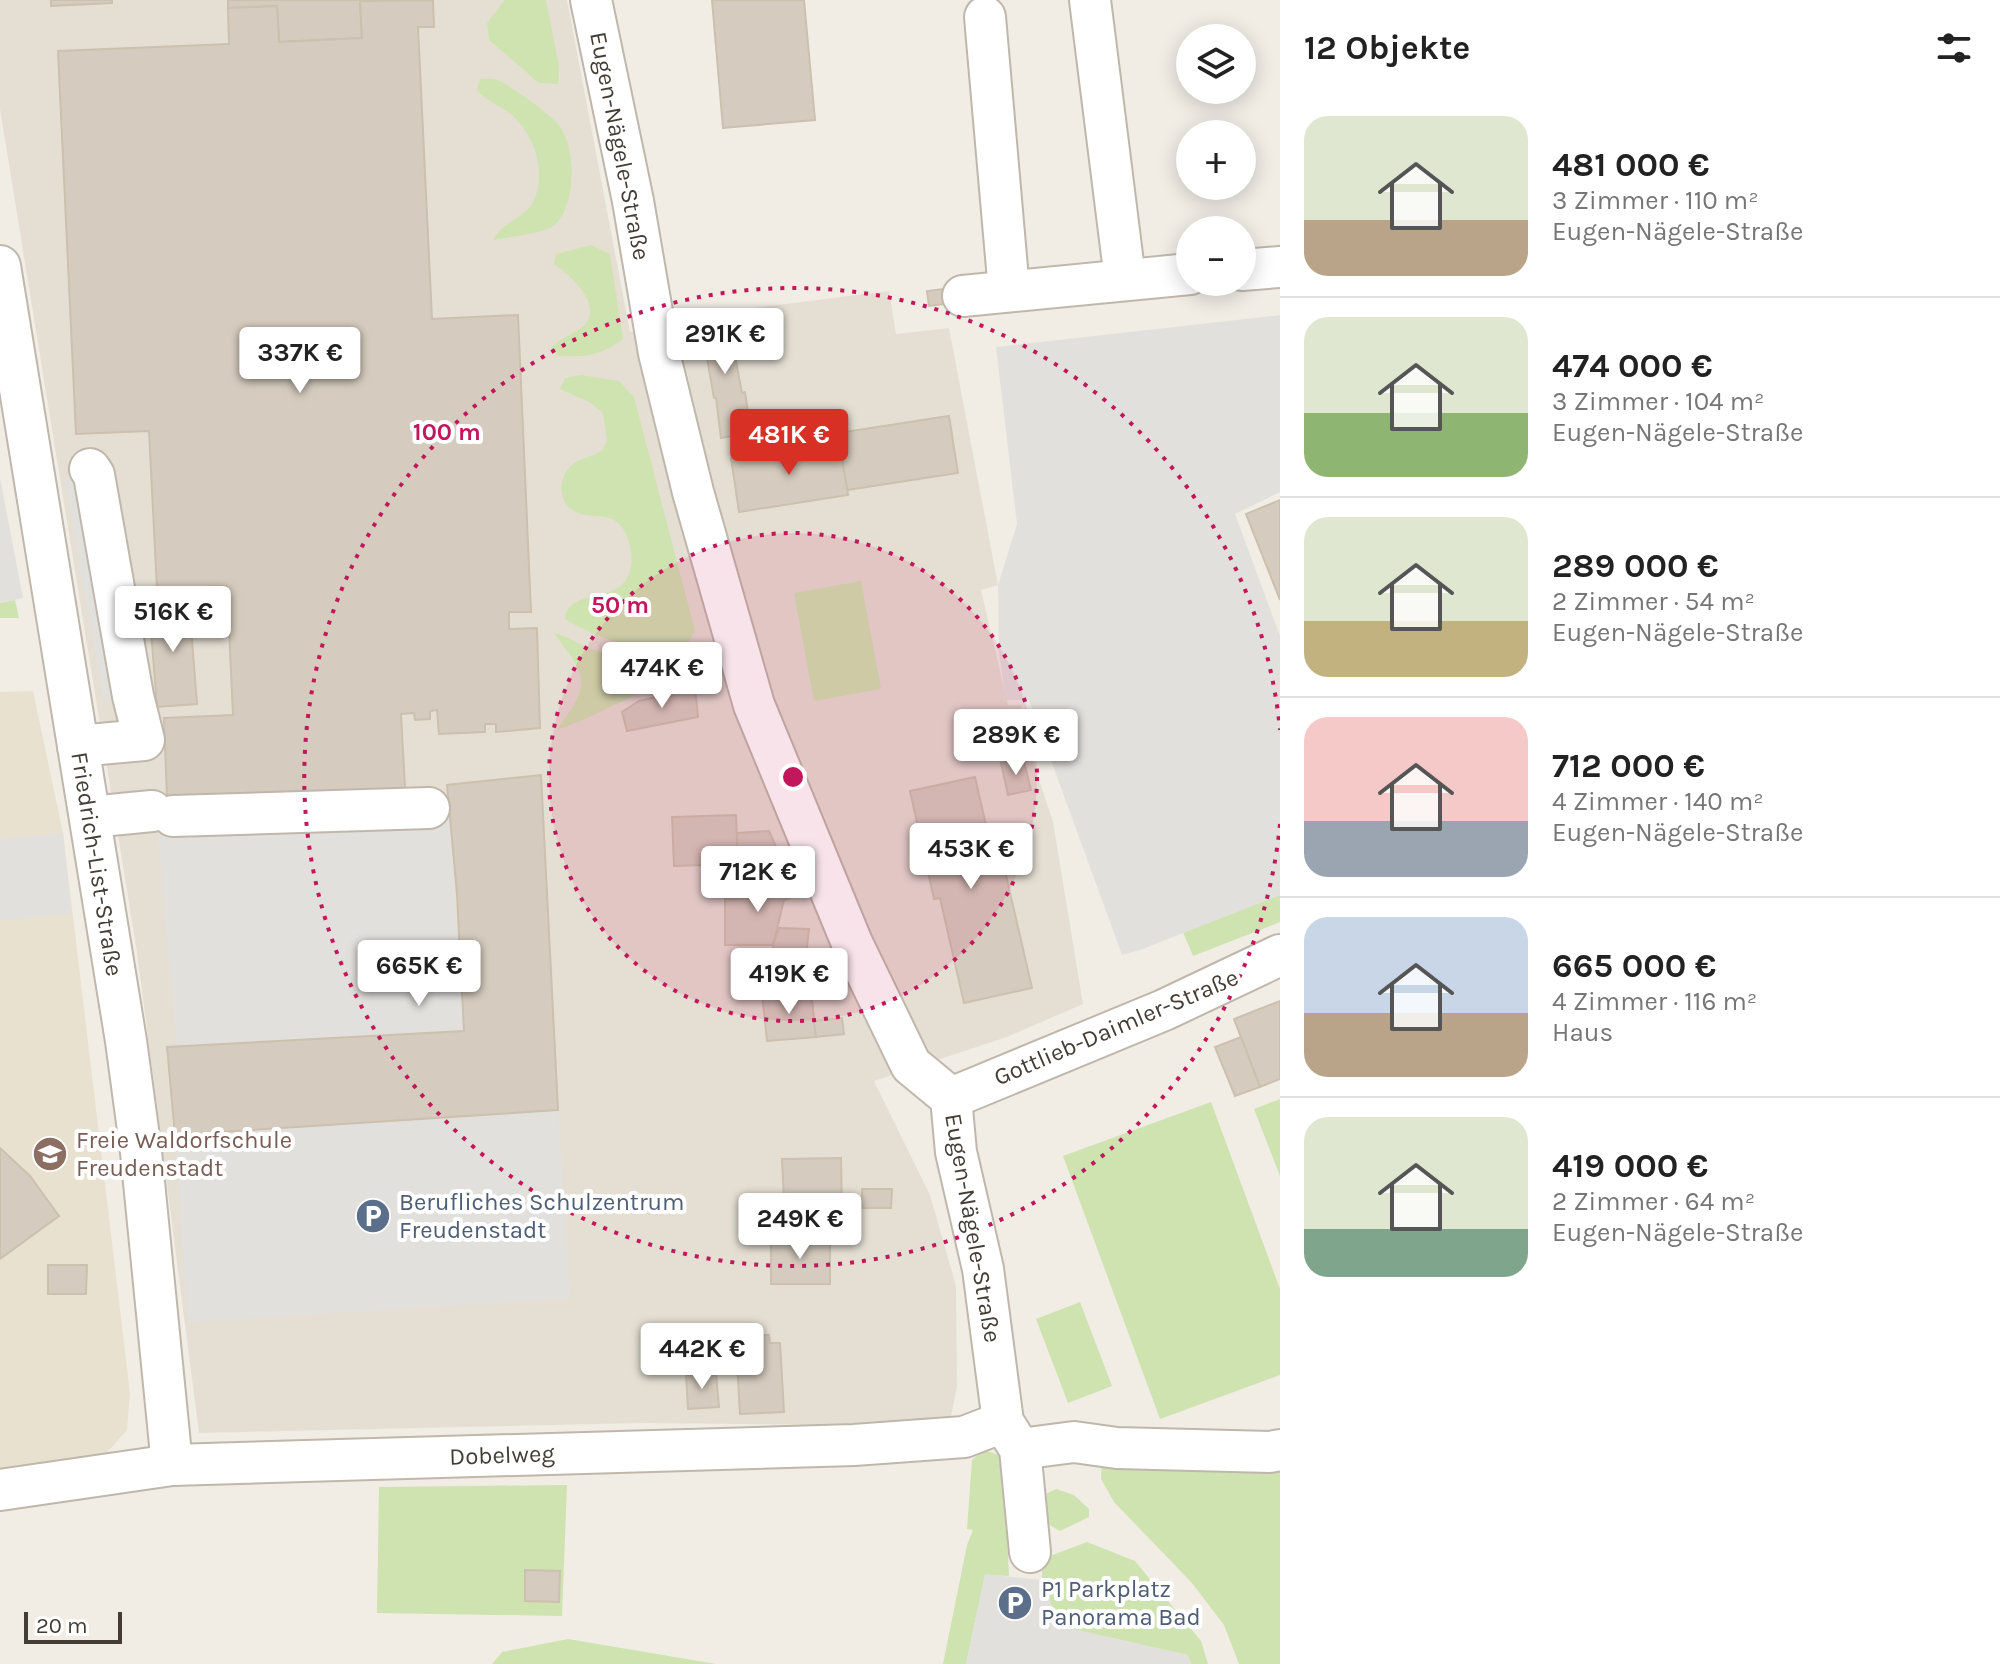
<!DOCTYPE html>
<html lang="de">
<head>
<meta charset="utf-8">
<style>
  body { margin:0; font-family:Karla,sans-serif; background:#f2f2f2; color:#222; height:100vh; display:flex; flex-direction:column; font-size:30px; white-space:nowrap }
  * { box-sizing:border-box; margin:0 }
  p { font-size:26px; color:#767676 }
  .icon { flex:none; width:44px; height:44px; fill:none; stroke:currentColor; stroke-width:2; stroke-linecap:round; stroke-linejoin:round }
  .map { position:relative; flex:1; overflow:hidden }
  .sheet { display:flex; flex-direction:column; background:#fff; width:720px }
  .sheet>* { flex:none }
  .buttons { position:absolute; left:1176px; top:24px; display:grid; gap:16px }
  .buttons a { display:grid; place-items:center; width:80px; height:80px; border-radius:50%; background:#fff; box-shadow:0 4px 20px #0003; font-size:40px }
  .scale { position:absolute; left:24px; bottom:20px; width:98px; box-sizing:border-box; padding-left:8px; border:4px solid #433d35; border-top:0; font-size:22px; line-height:28px; white-space:nowrap; color:#433d35; -webkit-text-stroke:6px #fff; paint-order:stroke }
  .price { position:absolute; translate:-50% -68px; padding:0 18px; border-radius:8px; background:#fff; color:#222; font-size:26px; line-height:52px; filter:drop-shadow(0 2px 4px #0008) }
  .price::after { content:''; position:absolute; left:50%; top:48px; width:24px; height:18px; margin-left:-12px; background:inherit; clip-path:polygon(0 0,100% 0,50% 100%) }
  .price.selected { background:#d93025; color:#fff }
  ul { padding:0; list-style:none }
  li { display:flex; align-items:center; gap:24px; height:200px; padding:0 24px }
  li+li { border-top:2px solid #e0e0e0 }
  li span { display:grid; place-items:center; flex:none; width:224px; height:160px; border-radius:24px; color:#555 }
  li>.icon { margin-inline-start:auto }
  span .icon { width:96px; height:96px; fill:#fffc; stroke-width:1 }
  li b { font-size:34px }
  h2 { display:flex; justify-content:space-between; align-items:center; height:96px; padding:0 24px; font-size:34px }
  main { display:flex; flex:1; min-height:0 }
  .map>svg:first-child { display:block }
  .residential { fill:#e5dfd3 }
  .education { fill:#e9e1d0 }
  .green { fill:#cee3b0 }
  .parking { fill:#e2e0dd }
  .building { fill:#d5cbbe; stroke:#ccc0af; stroke-width:2 }
  .lines { fill:none; stroke-linecap:round; stroke-linejoin:round }
  .minor-casing { stroke:#bfb7ab; stroke-width:44 }
  .minor { stroke:#fff; stroke-width:40 }
  .ring { fill:none; stroke:#c2185b; stroke-width:4; stroke-dasharray:4 8 }
  .labels { text-anchor:middle; dominant-baseline:central; stroke-width:8; stroke-linejoin:round; paint-order:stroke }
  .street-label { font-size:24px; fill:#433d35; stroke:#fff }
  .education-label { font-size:24px; fill:#785e54; stroke:#fff; text-anchor:start }
  .service-label { font-size:24px; fill:#4e5e75; stroke:#fff; text-anchor:start }
  .centre { fill:#c2185b; stroke:#fff; stroke-width:4 }
  .ring-label { font-size:24px; text-anchor:middle; font-weight:bold; fill:#c2185b; stroke:#fff; stroke-width:8; stroke-linejoin:round; paint-order:stroke }
</style>
</head>
<body>
<main>
<div class="map">
<svg width="1280" height="1664" viewBox="0 0 1280 1664">
  <rect width="100%" height="100%" fill="#f1ede5"/>
  <!-- residential -->
  <polygon class="residential" points="0,0 567,0 630,332 692,316 889,291 896,334 949,328 998,585 981,590 1008,705 1021,705 1028,747 1053,822 1083,1004 1007,1037 874,1081 930,1195 956,1286 957,1387 949,1426 642,1423 199,1433 137,952 0,109"/>
  <!-- education -->
  <polygon class="education" points="33,691 63,833 130,1393 127,1430 104,1456 0,1476 0,692"/>
  <!-- green -->
  <g class="green">
    <polygon points="505,0 546,0 559,66 558,84 539,83 489,40 487,23"/>
    <path d="M480 79C486 79 493 78 498 80 509 85 550 114 558 124 577 146 577 208 553 226 542 234 508 237 493 240 504 220 524 219 533 202 547 175 536 141 517 120 506 107 487 103 477 90Z"/>
    <path d="M591 245 610 254 623 339C600 356 587 357 559 356L551 348C562 336 580 332 587 322 600 301 569 274 554 264L556 254Z"/>
    <path d="M581 375 619 381 634 397 695 631 688 643C644 655 602 641 565 619 568 586 620 607 630 571 635 554 628 523 609 518 599 515 587 517 578 513 559 506 556 481 570 467 578 458 593 457 603 450L607 440 603 413 591 403 560 389 565 378Z"/>
    <polygon points="861,581 881,689 814,701 794,593"/>
    <polygon points="15,600 19,618 0,618 0,603"/>
    <path d="M554 633C568 636 580 645 594 650 628 661 665 658 700 657L709 672 635 695 583 720 557 730C592 682 588 679 554 633Z"/>
    <polygon points="1280,895 1280,922 1193,956 1183,932"/>
    <polygon points="1280,1099 1280,1176 1254,1109"/>
    <polygon points="1211,1102 1280,1289 1280,1375 1160,1419 1063,1156"/>
    <polygon points="1080,1302 1112,1386 1068,1403 1036,1319"/>
    <polygon points="984,1450 999,1455 1004,1473 1009,1576 985,1575 966,1664 943,1664 967,1545 973,1530 967,1529 972,1460"/>
    <polygon points="1102,1461 1280,1465 1280,1664 1239,1664 1224,1625 1192,1583 1114,1502 1101,1479"/>
    <polygon points="567,1485 562,1616 377,1613 379,1487"/>
    <polygon points="1056,1489 1074,1495 1089,1509 1089,1517 1060,1531 1051,1526 1042,1517 1046,1494"/>
    <polygon points="1087,1542 1135,1561 1201,1641 1208,1664 1191,1664 1187,1655 1059,1626 1042,1580 1042,1559"/>
    <polygon points="568,1639 716,1664 492,1664 502,1652"/>
  </g>
  <!-- parking -->
  <g class="parking">
    <polygon points="1280,315 1280,492 1235,514 1280,636 1280,895 1140,950 1122,955 1029,700 1006,700 999,652 998,585 1017,524 996,347"/>
    <polygon points="94,475 133,696 104,701 65,480"/>
    <polygon points="0,478 23,598 0,603"/>
    <polygon points="449,815 464,1031 177,1047 158,836"/>
    <polygon points="63,833 71,914 0,921 0,839"/>
    <polygon points="558,1110 570,1298 188,1322 175,1135"/>
    <polygon points="985,1574 1042,1580 1060,1626 1188,1655 1191,1664 966,1664"/>
  </g>
  <!-- building -->
  <g class="building">
    <polygon points="51,0 112,0 112,3 51,6"/>
    <polygon points="228,0 384,0 360,1 362,38 279,42 277,6 228,8"/>
    <polygon points="433,0 434,27 418,27 432,319 518,315 531,612 509,612 509,629 537,628 540,728 496,732 496,724 485,724 485,732 439,734 437,710 430,711 430,719 415,720 414,713 401,714 405,788 167,799 164,718 233,715 227,586 157,589 149,431 76,434 58,51 229,44 228,8 277,6 279,42 362,38 360,1"/>
    <polygon points="712,0 804,0 815,120 723,128"/>
    <polygon points="959,287 961,302 929,306 927,291"/>
    <polygon points="727,314 742,393 745,392 751,433 721,438 716,398 714,398 707,358 704,358 699,317"/>
    <polygon points="949,416 958,473 847,490 838,433"/>
    <polygon points="839,441 848,495 739,512 731,458"/>
    <polygon points="1280,500 1280,600 1246,514"/>
    <polygon points="189,602 197,704 157,707 149,605"/>
    <polygon points="695,688 698,717 627,731 622,712 639,701"/>
    <polygon points="1023,758 1031,790 1008,795 1001,763"/>
    <polygon points="541,775 558,1110 175,1135 167,1047 464,1031 457,894 447,785"/>
    <polygon points="975,777 995,864 1003,862 1032,988 964,1003 940,898 934,899 910,791"/>
    <polygon points="736,815 738,864 674,866 672,817"/>
    <polygon points="769,831 789,876 765,878 764,850 737,851 737,833"/>
    <polygon points="764,850 765,878 738,878 737,851"/>
    <polygon points="789,876 796,879 802,894 784,900 773,945 725,945 725,899 766,897 765,878"/>
    <polygon points="779,928 809,929 806,956 774,959 773,945"/>
    <polygon points="811,990 816,1037 767,1041 762,994"/>
    <polygon points="1280,1001 1280,1079 1260,1087 1234,1019"/>
    <polygon points="842,1018 844,1034 816,1037 814,1021"/>
    <polygon points="1241,1037 1260,1087 1235,1096 1215,1047"/>
    <polygon points="0,1148 30,1176 59,1216 0,1259"/>
    <polygon points="841,1158 842,1208 813,1209 813,1200 784,1201 782,1159"/>
    <polygon points="862,1189 892,1189 891,1208 862,1208"/>
    <polygon points="771,1238 830,1239 830,1284 771,1284"/>
    <polygon points="48,1265 87,1265 86,1294 48,1294"/>
    <polygon points="769,1335 770,1343 780,1343 784,1412 740,1414 736,1344 747,1344 747,1336"/>
    <polygon points="716,1373 719,1407 688,1409 686,1375"/>
    <polygon points="525,1570 560,1571 559,1602 525,1601"/>
  </g>
  <g class="lines">
    <!-- minor casing -->
    <g class="minor-casing">
      <g id="minor">
        <polyline points="591,0 633,201 659,353 693,492 754,705 852,943 911,1065 951,1098 956,1152 983,1269 1003,1422 1020,1449 1030,1552"/>
        <polyline points="1090,0 1125,279"/>
        <polyline points="985,17 1009,291"/>
        <polyline points="0,266 126,1041 141,1152 172,1465"/>
        <polyline points="1242,270 1280,267"/>
        <polyline points="963,296 1190,274"/>
        <polyline points="78,746 144,740 133,696 94,475 90,469"/>
        <polyline points="173,816 429,808"/>
        <polyline points="90,817 152,811"/>
        <polyline points="951,1098 1164,1010 1280,955"/>
        <polyline points="1020,1449 1074,1442 1117,1448 1270,1452 1280,1450"/>
        <polyline points="0,1490 172,1465 854,1445 964,1437 1003,1422"/>
      </g>
    </g>
    <!-- minor -->
    <use href="#minor" class="minor"/>
  </g>
  <!-- distance rings -->
  <circle cx="793" cy="777" r="244" fill="#c2185b" fill-opacity=".12"/>
  <g class="ring">
    <circle cx="793" cy="777" r="244"/>
    <path d="M1280 824A489 489 0 1 1 1280 730"/>
  </g>
  <!-- icons -->
  <defs>
    <g id="school-disc" transform="scale(1.8)"><circle r="9.5" fill="#8d6e63" stroke="#fff"/><path d="M0-5L7-2L0 1L-7-2ZM-4 1L0 2.5L4 1V4Q0 6-4 4Z" fill="#fff"/></g>
    <g id="parking-disc" transform="scale(1.8)"><circle r="9.5" fill="#5c6f8a" stroke="#fff"/><path d="M-3.5-5.5H1a3.5 3.5 0 0 1 0 7H-1V5.5H-3.5ZM-1-3.4V-.6H.8a1.4 1.4 0 0 0 0-2.8Z" fill="#fff"/></g>
  </defs>
  <g fill-rule="evenodd">
    <use href="#school-disc" x="50" y="1154"/>
    <use href="#parking-disc" x="373" y="1216"/>
    <use href="#parking-disc" x="1015" y="1603"/>
  </g>
  <g class="labels">
    <!-- street labels -->
    <g class="street-label">
      <text transform="translate(620 146) rotate(79)">Eugen-Nägele-Straße</text>
      <text transform="translate(97 864) rotate(81)">Friedrich-List-Straße</text>
      <text transform="translate(1116 1027) rotate(-23)">Gottlieb-Daimler-Straße</text>
      <text transform="translate(973 1228) rotate(80)">Eugen-Nägele-Straße</text>
      <text transform="translate(502 1455) rotate(-2)">Dobelweg</text>
    </g>
    <!-- education labels -->
    <g class="education-label">
      <text x="76" y="1140">Freie Waldorfschule<tspan x="76" dy="28">Freudenstadt</tspan></text>
    </g>
    <!-- service labels -->
    <g class="service-label">
      <text x="399" y="1202">Berufliches Schulzentrum<tspan x="399" dy="28">Freudenstadt</tspan></text>
      <text x="1041" y="1589">P1 Parkplatz<tspan x="1041" dy="28">Panorama Bad</tspan></text>
    </g>
  </g>
  <circle cx="793" cy="777" r="12" class="centre"/>
  <g class="ring-label">
    <text x="447" y="440">100 m</text>
    <text x="620" y="613">50 m</text>
  </g>
</svg>
<div class="buttons">
<a><svg class="icon" aria-label="layers" viewBox="0 0 24 24"><path d="M12 4l9 5-9 5-9-5zM3 14l9 5 9-5"/></svg></a>
<a>+</a>
<a>−</a>
</div>
<div class="scale">20 m</div>
<b class="price" style="left:725px;top:376px">291K €</b>
<b class="price" style="left:300px;top:395px">337K €</b>
<b class="price selected" style="left:789px;top:477px">481K €</b>
<b class="price" style="left:173px;top:654px">516K €</b>
<b class="price" style="left:662px;top:710px">474K €</b>
<b class="price" style="left:1016px;top:777px">289K €</b>
<b class="price" style="left:971px;top:891px">453K €</b>
<b class="price" style="left:758px;top:914px">712K €</b>
<b class="price" style="left:419px;top:1008px">665K €</b>
<b class="price" style="left:789px;top:1016px">419K €</b>
<b class="price" style="left:800px;top:1261px">249K €</b>
<b class="price" style="left:702px;top:1391px">442K €</b>
</div>
<section class="sheet">
<h2>12 Objekte<svg class="icon" aria-label="filters" viewBox="0 0 24 24"><path d="M4 7h16M4 17h16"/><circle cx="9" cy="7" r="2"/><circle cx="15" cy="17" r="2"/></svg></h2>
<ul>
<li><span style="background:linear-gradient(#dfe7d0 65%,#b9a48a 0)"><svg class="icon" aria-label="home" viewBox="0 0 24 24"><path d="M3 11l9-7 9 7M6 9v11h12V9"/></svg></span><div><b>481 000 €</b><p>3 Zimmer · 110 m²</p><p>Eugen-Nägele-Straße</p></div></li>
<li><span style="background:linear-gradient(#dfe7d0 60%,#8fb573 0)"><svg class="icon" aria-label="home" viewBox="0 0 24 24"><path d="M3 11l9-7 9 7M6 9v11h12V9"/></svg></span><div><b>474 000 €</b><p>3 Zimmer · 104 m²</p><p>Eugen-Nägele-Straße</p></div></li>
<li><span style="background:linear-gradient(#dfe7d0 65%,#c2b280 0)"><svg class="icon" aria-label="home" viewBox="0 0 24 24"><path d="M3 11l9-7 9 7M6 9v11h12V9"/></svg></span><div><b>289 000 €</b><p>2 Zimmer · 54 m²</p><p>Eugen-Nägele-Straße</p></div></li>
<li><span style="background:linear-gradient(#f6c9c9 65%,#9aa5b1 0)"><svg class="icon" aria-label="home" viewBox="0 0 24 24"><path d="M3 11l9-7 9 7M6 9v11h12V9"/></svg></span><div><b>712 000 €</b><p>4 Zimmer · 140 m²</p><p>Eugen-Nägele-Straße</p></div></li>
<li><span style="background:linear-gradient(#c9d6e8 60%,#b9a48a 0)"><svg class="icon" aria-label="home" viewBox="0 0 24 24"><path d="M3 11l9-7 9 7M6 9v11h12V9"/></svg></span><div><b>665 000 €</b><p>4 Zimmer · 116 m²</p><p>Haus</p></div></li>
<li><span style="background:linear-gradient(#dfe7d0 70%,#7fa58c 0)"><svg class="icon" aria-label="home" viewBox="0 0 24 24"><path d="M3 11l9-7 9 7M6 9v11h12V9"/></svg></span><div><b>419 000 €</b><p>2 Zimmer · 64 m²</p><p>Eugen-Nägele-Straße</p></div></li>
</ul>
</section>
</main>
</body>
</html>
